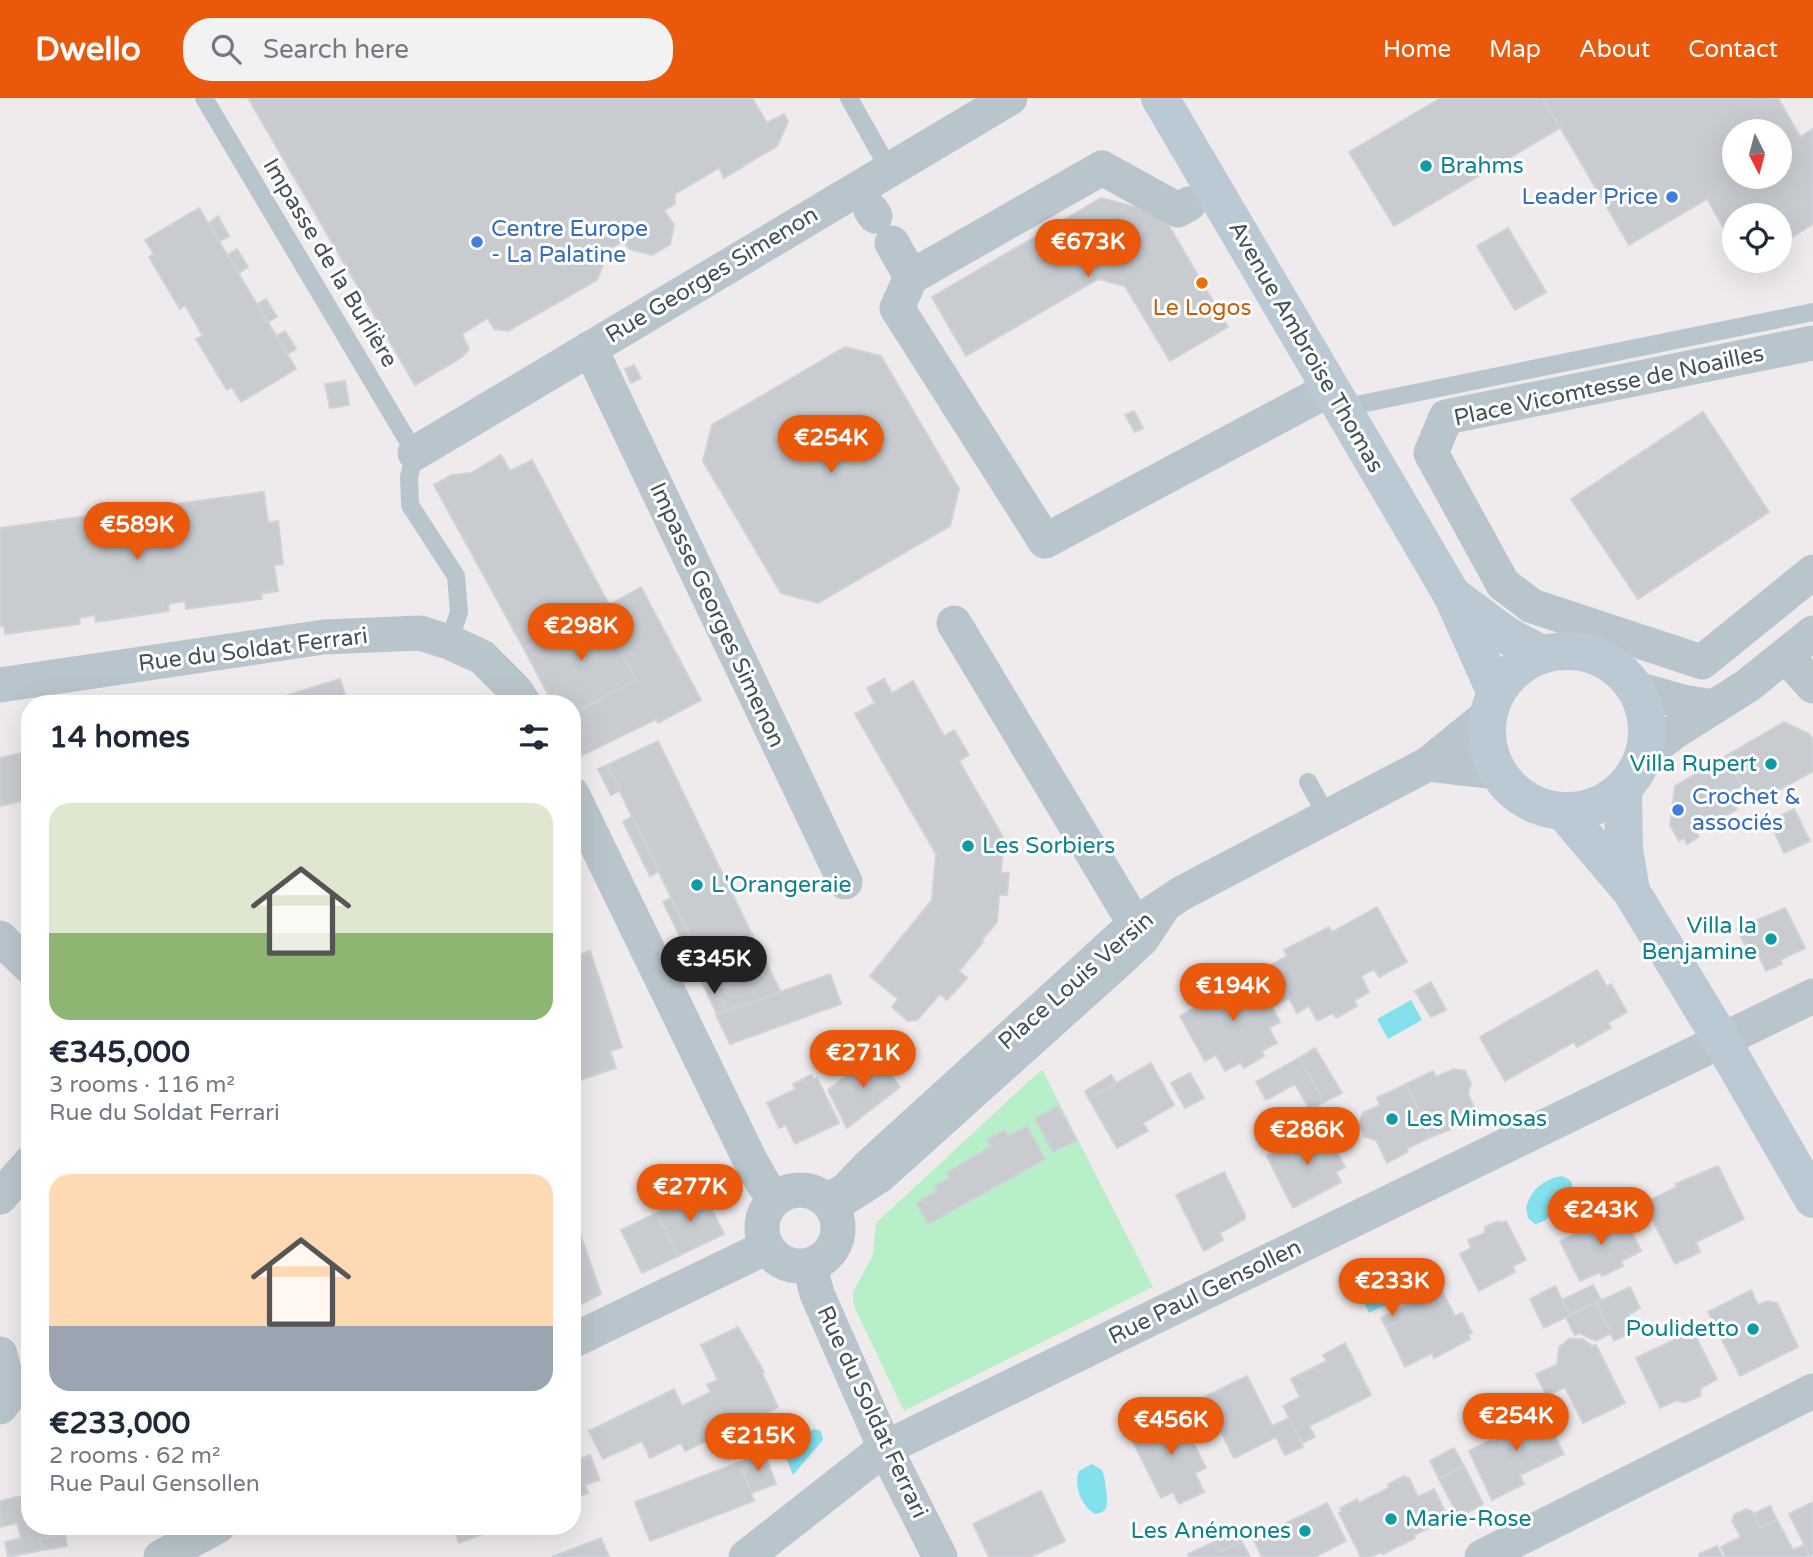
<!DOCTYPE html>
<html lang="en">
<head>
<meta charset="utf-8">
<style>
  body { margin:0; font-family:"Varela Round",sans-serif; background:#f2f2f3; color:#1f2937; height:100vh; display:flex; flex-direction:column; font-size:26px; white-space:nowrap }
  * { box-sizing:border-box; margin:0 }
  p { font-size:23px; color:#747a83 }
  .icon { flex:none; width:38px; height:38px; fill:none; stroke:currentColor; stroke-width:2; stroke-linecap:round; stroke-linejoin:round }
  .map { position:relative; flex:1; overflow:hidden }
  .drawer { position:absolute; left:21px; top:597px; width:560px; height:840px; display:flex; flex-direction:column; background:#fff; border-radius:28px; box-shadow:0 7px 28px #0002 }
  .drawer>* { flex:none }
  .needle { width:46px; rotate:174deg }
  .tools { position:absolute; left:1722px; top:21px; display:grid; gap:14px }
  .tools a { display:grid; place-items:center; width:70px; height:70px; border-radius:50%; background:#fff; box-shadow:0 7px 28px #0002; font-size:35px }
  .price { position:absolute; translate:-50% -60px; padding:0 16px; border-radius:24px; background:#ea580c; color:#fff; font-size:23px; line-height:46px; filter:drop-shadow(0 2px 4px #0008) }
  .price::after { content:''; position:absolute; left:50%; top:42px; width:21px; height:16px; margin-left:-10px; background:inherit; clip-path:polygon(0 0,100% 0,50% 100%) }
  .price.selected { background:#222; color:#fff }
  ul { padding:0; list-style:none }
  li { display:grid; align-content:center; gap:14px; height:371px; padding:0 28px }
  li span { display:grid; place-items:center; height:217px; border-radius:21px; color:#555 }
  li>.icon { margin-inline-start:auto }
  span .icon { width:126px; height:126px; fill:#fffc; stroke-width:1 }
  li b { font-size:30px }
  h2 { display:flex; justify-content:space-between; align-items:center; height:84px; padding:0 28px; font-size:30px }
  header { display:flex; align-items:center; gap:42px; box-sizing:border-box; height:98px; padding:0 35px; background:#ea580c; color:#fff }
  header strong { font-size:33px }
  nav { display:flex; gap:38px; margin-inline-start:auto; font-size:24px }
  .search { width:490px; height:63px; background:#f2f2f3; display:flex; align-items:center; gap:18px; box-sizing:border-box; padding:0 24px; border-radius:28px; color:#747a83; font-size:26px }
  .map>svg:first-child { display:block }
  .green { fill:#b7efc8 }
  .water { fill:#83e0ed }
  .building { fill:#c8ccd1; stroke:#cfd2d8; stroke-width:2; fill-rule:evenodd }
  .lines { fill:none; stroke-linecap:round; stroke-linejoin:round }
  .lane { stroke:#b9c5cc; stroke-width:18 }
  .street { stroke:#b9c5cc; stroke-width:35 }
  .secondary { stroke:#bbc9d4; stroke-width:38 }
  .culture-dot { fill:#0f9aa8; stroke:#fff; stroke-width:2.5 }
  .shop-dot { fill:#3f7fe0; stroke:#fff; stroke-width:2.5 }
  .food-dot { fill:#e8710a; stroke:#fff; stroke-width:2.5 }
  .labels { text-anchor:middle; dominant-baseline:central; stroke-width:6; stroke-linejoin:round; paint-order:stroke }
  .culture-label { font-size:23px; fill:#0d838f; stroke:#fff; text-anchor:start }
  .shop-label { font-size:23px; fill:#366cbe; stroke:#fff; text-anchor:start }
  .street-label { font-size:23px; fill:#445159; stroke:#fff }
  .food-label { font-size:23px; fill:#c56008; stroke:#fff }
</style>
</head>
<body>
<header>
<strong>Dwello</strong>
<div class="search"><svg class="icon" aria-label="search" viewBox="0 0 24 24"><circle cx="10" cy="10" r="6"/><path d="M15 15l6 6"/></svg>Search here</div>
<nav><a>Home</a><a>Map</a><a>About</a><a>Contact</a></nav>
</header>
<div class="map">
<svg width="1813" height="1459" viewBox="0 0 1813 1459">
  <rect width="100%" height="100%" fill="#efebec"/>
  <!-- green -->
  <polygon class="green" points="1042,971 1153,1189 904,1313 854,1208 853,1194 873,1157 876,1125"/>
  <!-- water -->
  <g class="water">
    <polygon points="1411,902 1422,922 1388,941 1377,921"/>
    <path d="M1562 1078 1570 1082 1572 1086C1572 1101 1550 1124 1535 1126L1528 1120 1526 1110C1530 1092 1544 1081 1562 1078Z"/>
    <polygon points="1372,1171 1389,1205 1369,1215 1352,1180"/>
    <polygon points="815,1331 821,1333 823,1342 793,1377 787,1362 780,1359 774,1346"/>
    <path d="M1092 1366 1102 1372C1105 1378 1109 1405 1106 1410 1104 1414 1100 1415 1095 1416 1082 1409 1073 1387 1079 1373Z"/>
  </g>
  <!-- building -->
  <g class="building">
    <polygon points="248,0 752,0 767,25 784,16 788,24 777,48 724,80 719,70 675,96 675,106 664,112 674,127 670,146 652,157 629,151 624,143 597,158 603,167 597,182 508,233 494,231 488,220 462,236 469,251 462,259 415,287"/>
    <polygon points="1441,0 1543,0 1560,30 1394,128 1349,54"/>
    <path d="M1543 0H1778L1800 39 1813 31V126L1780 146V117H1734V148L1707 101 1629 147ZM1734 33H1780V79H1734Z"/>
    <polygon points="1101,100 1162,116 1228,229 1170,263 1125,188 1098,181 966,258 932,199"/>
    <polygon points="199,110 296,271 241,304 232,289 227,292 196,241 203,238 185,207 180,211 149,159 154,156 145,142"/>
    <polygon points="218,118 229,138 220,143 209,125"/>
    <polygon points="1508,130 1546,194 1515,212 1477,148"/>
    <polygon points="237,151 248,169 239,175 228,157"/>
    <polygon points="266,201 277,219 268,224 257,206"/>
    <polygon points="285,233 296,251 287,256 276,238"/>
    <polygon points="845,249 881,258 959,391 950,428 818,505 781,495 703,363 712,327"/>
    <polygon points="634,267 641,280 631,285 625,271"/>
    <polygon points="345,283 349,307 330,310 325,286"/>
    <polygon points="1134,313 1143,330 1135,334 1125,317"/>
    <polygon points="1703,314 1769,414 1638,501 1571,401"/>
    <polygon points="501,357 510,373 532,362 609,507 641,489 701,602 658,625 656,621 581,658 572,641 572,616 636,582 599,512 524,551 434,387 452,377 471,375"/>
    <polygon points="264,394 268,425 278,423 283,466 274,467 278,493 261,496 262,501 186,511 185,503 168,506 169,513 96,524 95,517 79,520 80,526 5,536 4,527 0,528 0,430"/>
    <polygon points="599,512 636,582 572,616 572,606 553,606 524,551"/>
    <polygon points="340,581 348,606 273,606 272,602"/>
    <polygon points="884,581 892,595 913,583 944,638 954,632 969,657 959,663 1004,741 1001,775 1009,775 1007,797 999,797 997,824 981,843 983,844 959,873 967,880 947,902 940,896 917,922 908,923 892,909 898,901 870,878 932,802 936,756 855,616 875,605 867,590"/>
    <polygon points="194,601 195,606 165,606"/>
    <polygon points="1784,624 1809,636 1813,642 1813,673 1752,707 1726,658"/>
    <polygon points="658,643 760,853 781,894 727,913 698,855 607,667"/>
    <polygon points="30,653 30,701 0,708 0,660"/>
    <polygon points="1726,658 1741,688 1728,695 1737,711 1696,734 1699,739 1687,746 1684,740 1679,743 1670,727 1675,688"/>
    <polygon points="607,667 620,692 611,697 598,671"/>
    <polygon points="1794,711 1810,743 1784,755 1769,723"/>
    <polygon points="632,719 659,773 650,778 623,724"/>
    <polygon points="572,779 580,793 572,795"/>
    <polygon points="671,800 698,855 690,859 663,804"/>
    <polygon points="1377,809 1407,864 1379,879 1374,871 1361,878 1369,894 1354,903 1357,908 1336,920 1333,915 1317,923 1309,908 1297,915 1271,867 1287,858 1284,852 1329,829 1332,834"/>
    <polygon points="1785,810 1805,850 1780,862 1782,866 1766,873 1759,858 1752,861 1737,831"/>
    <polygon points="590,853 622,949 610,953 616,970 572,985 572,859"/>
    <polygon points="1597,872 1607,889 1611,886 1627,914 1608,925 1611,930 1577,949 1574,944 1505,983 1480,939"/>
    <polygon points="1274,873 1289,900 1273,909 1258,882"/>
    <polygon points="830,876 841,906 730,946 716,917"/>
    <polygon points="1255,877 1280,924 1269,930 1277,945 1262,953 1264,958 1244,970 1240,965 1225,973 1216,957 1205,963 1180,918 1195,910 1191,904 1210,893 1236,879 1239,885"/>
    <polygon points="711,880 727,913 717,916 702,884"/>
    <polygon points="1431,884 1446,912 1431,919 1415,893"/>
    <polygon points="1315,950 1342,995 1324,1004 1299,960"/>
    <polygon points="875,956 900,989 847,1030 828,992"/>
    <polygon points="1299,960 1324,1004 1310,1012 1295,986 1266,1002 1256,984"/>
    <polygon points="1151,965 1174,1007 1143,1025 1148,1033 1117,1050 1089,1001"/>
    <polygon points="1454,971 1465,973 1471,985 1468,996 1479,1020 1431,1039 1406,986 1433,973 1436,979"/>
    <polygon points="1190,975 1204,1000 1185,1010 1171,985"/>
    <polygon points="811,977 814,982 817,980 839,1025 795,1046 786,1027 779,1030 767,1005 796,991 793,986"/>
    <polygon points="1111,977 1116,985 1089,1001 1085,993"/>
    <polygon points="1406,986 1431,1039 1406,1051 1408,1054 1387,1065 1376,1042 1365,1039 1359,1026 1363,1015 1380,1007 1377,1000"/>
    <polygon points="1058,1008 1077,1042 1053,1054 1035,1021"/>
    <polygon points="1027,1028 1045,1061 928,1126 916,1105 937,1093 934,1088 950,1080 947,1075 991,1048 987,1042 1004,1032 1008,1038"/>
    <polygon points="1323,1028 1345,1069 1336,1074 1341,1084 1293,1110 1267,1058"/>
    <polygon points="1718,1068 1744,1121 1696,1144 1700,1154 1675,1166 1644,1105 1677,1089 1675,1086"/>
    <polygon points="1224,1074 1245,1117 1245,1121 1220,1135 1223,1142 1204,1153 1176,1097"/>
    <polygon points="702,1093 724,1136 678,1158 657,1115"/>
    <polygon points="572,1112 601,1196 572,1211"/>
    <polygon points="1622,1114 1641,1153 1621,1163 1623,1168 1602,1178 1600,1174 1580,1183 1560,1143"/>
    <polygon points="657,1115 678,1158 642,1175 621,1132"/>
    <polygon points="1498,1123 1502,1125 1506,1123 1526,1162 1513,1168 1515,1174 1479,1193 1460,1156 1471,1150 1468,1142 1485,1135 1485,1129"/>
    <polygon points="1593,1187 1601,1202 1570,1217 1562,1202"/>
    <polygon points="1555,1188 1570,1217 1544,1230 1530,1201"/>
    <polygon points="1630,1189 1640,1210 1628,1217 1636,1232 1614,1243 1596,1205"/>
    <polygon points="1441,1190 1445,1199 1428,1208 1423,1199"/>
    <polygon points="1751,1192 1758,1207 1768,1203 1777,1205 1798,1249 1740,1278 1708,1214"/>
    <polygon points="1423,1199 1428,1208 1445,1199 1455,1218 1462,1215 1472,1235 1468,1237 1470,1241 1434,1260 1432,1255 1405,1269 1386,1229 1403,1221 1398,1212"/>
    <polygon points="1596,1205 1611,1235 1596,1243 1579,1235 1575,1237 1566,1220"/>
    <polygon points="1398,1212 1403,1221 1386,1229 1381,1220"/>
    <polygon points="738,1229 764,1274 762,1275 778,1309 685,1353 681,1345 650,1360 642,1343 603,1361 589,1333 674,1291 682,1308 711,1294 707,1287 718,1282 701,1247"/>
    <polygon points="1693,1233 1717,1281 1701,1290 1700,1298 1684,1305 1677,1302 1660,1310 1636,1260"/>
    <polygon points="1569,1241 1582,1241 1592,1248 1596,1247 1625,1305 1583,1325 1565,1289 1547,1298 1536,1276 1557,1267 1559,1249"/>
    <polygon points="1345,1245 1371,1297 1309,1328 1315,1339 1302,1345 1283,1308 1300,1299 1291,1281 1327,1263 1323,1257"/>
    <polygon points="1247,1278 1272,1328 1289,1320 1303,1349 1285,1357 1276,1339 1234,1360 1204,1299"/>
    <polygon points="1540,1309 1564,1356 1520,1377 1524,1386 1492,1402 1469,1353 1505,1335 1502,1327"/>
    <polygon points="1186,1314 1196,1337 1191,1340 1206,1370 1195,1375 1204,1394 1179,1406 1173,1394 1161,1400 1128,1334 1153,1322 1157,1329"/>
    <polygon points="1454,1350 1464,1368 1439,1381 1430,1363"/>
    <polygon points="764,1355 776,1386 751,1395 740,1364"/>
    <polygon points="576,1357 577,1362 590,1357 600,1382 585,1387 588,1395 572,1401 572,1359"/>
    <polygon points="740,1364 754,1403 650,1443 635,1404"/>
    <polygon points="1464,1368 1483,1406 1459,1419 1439,1381"/>
    <polygon points="1405,1378 1407,1381 1409,1380 1418,1399 1434,1391 1447,1417 1432,1425 1433,1428 1414,1437 1415,1440 1383,1456 1381,1454 1370,1459 1361,1459 1339,1415 1342,1413 1340,1410 1357,1401 1359,1405 1389,1390 1388,1386"/>
    <polygon points="1041,1393 1065,1443 1030,1459 989,1459 973,1426"/>
    <polygon points="30,1396 30,1428 82,1428 83,1431 40,1441 43,1452 8,1459 5,1444 21,1440 17,1425 0,1429 0,1403"/>
    <polygon points="1813,1404 1813,1457 1810,1458 1789,1416"/>
    <polygon points="1327,1405 1346,1443 1315,1459 1262,1459 1250,1435 1262,1430 1264,1436"/>
    <polygon points="1770,1408 1777,1422 1760,1429 1753,1416"/>
    <polygon points="1746,1411 1752,1413 1760,1429 1777,1422 1793,1452 1804,1447 1810,1459 1726,1459 1721,1449 1741,1439 1732,1423 1734,1417"/>
    <polygon points="452,1428 504,1428 459,1445"/>
    <polygon points="1237,1433 1242,1444 1219,1454 1214,1444"/>
    <polygon points="65,1436 67,1448 43,1452 40,1441"/>
    <polygon points="601,1440 609,1459 552,1459"/>
    <polygon points="1214,1444 1219,1454 1242,1444 1250,1459 1189,1459 1188,1456"/>
    <polygon points="1717,1448 1723,1459 1700,1459 1699,1456"/>
  </g>
  <g class="lines">
    <!-- lane -->
    <g class="lane">
      <polyline points="204,0 415,355 409,379 410,407 456,478 459,514 449,544"/>
      <polyline points="849,0 889,71"/>
      <polyline points="1341,310 1813,214"/>
      <polyline points="1308,684 1327,718"/>
      <polyline points="845,1110 884,1085 1122,871 1148,847 1170,814"/>
    </g>
    <!-- street -->
    <g class="street">
      <polyline points="871,112 875,118"/>
      <polyline points="892,145 911,179 1102,70 1178,112 1189,106"/>
      <polyline points="911,179 897,210 1045,443 1330,291"/>
      <polyline points="1813,245 1446,319 1431,355 1503,486 1532,508 1702,564 1813,474"/>
      <polyline points="590,250 845,784"/>
      <polyline points="415,355 1010,0"/>
      <polyline points="954,525 1135,826"/>
      <polyline points="1786,558 1813,588"/>
      <polyline points="0,587 324,539 420,535 449,544 482,559 516,593 524,606"/>
      <polyline points="1637,591 1683,604 1713,609"/>
      <polyline points="1644,657 1674,634 1747,588 1813,535"/>
      <polyline points="1428,666 1498,674"/>
      <polyline points="572,696 749,1060 764,1087 776,1100"/>
      <polyline points="0,840 30,869"/>
      <circle cx="800" cy="1130" r="38"/>
      <polyline points="0,1099 30,1065"/>
      <polyline points="828,1103 846,1092 867,1070 1135,826 1182,795 1428,666 1487,618"/>
      <polyline points="810,1168 817,1196 885,1350 940,1459"/>
      <polyline points="572,1243 767,1149"/>
      <polyline points="0,1256 10,1296 0,1309"/>
      <polyline points="161,1459 218,1428"/>
      <polyline points="746,1459 885,1350 1813,898"/>
      <polyline points="1482,1459 1813,1293"/>
    </g>
    <!-- secondary -->
    <g class="secondary">
      <polyline points="1160,0 1452,497 1496,595"/>
      <polyline points="1452,497 1506,537 1541,556"/>
      <circle cx="1567" cy="633" r="80"/>
      <polyline points="1623,691 1624,751 1631,793"/>
      <polyline points="1564,714 1631,793 1722,943 1813,1101"/>
    </g>
  </g>
  <!-- markers -->
  <g class="culture-dot">
    <circle cx="1426" cy="68" r="7"/>
    <circle cx="1771" cy="666" r="7"/>
    <circle cx="968" cy="748" r="7"/>
    <circle cx="697" cy="787" r="7"/>
    <circle cx="1771" cy="841" r="7"/>
    <circle cx="1392" cy="1021" r="7"/>
    <circle cx="1753" cy="1231" r="7"/>
    <circle cx="1391" cy="1421" r="7"/>
    <circle cx="1305" cy="1433" r="7"/>
  </g>
  <g class="shop-dot">
    <circle cx="1672" cy="99" r="7"/>
    <circle cx="477" cy="144" r="7"/>
    <circle cx="1678" cy="712" r="7"/>
  </g>
  <circle class="food-dot" cx="1202" cy="185" r="7"/>
  <g class="labels">
    <!-- culture labels -->
    <g class="culture-label">
      <text x="1440" y="68">Brahms</text>
      <text x="1757" y="666" text-anchor="end">Villa Rupert</text>
      <text x="982" y="748">Les Sorbiers</text>
      <text x="711" y="787">L'Orangeraie</text>
      <text x="1757" y="828" text-anchor="end">Villa la<tspan x="1757" dy="26">Benjamine</tspan></text>
      <text x="1406" y="1021">Les Mimosas</text>
      <text x="1739" y="1231" text-anchor="end">Poulidetto</text>
      <text x="1405" y="1421">Marie-Rose</text>
      <text x="1291" y="1433" text-anchor="end">Les Anémones</text>
    </g>
    <!-- shop labels -->
    <g class="shop-label">
      <text x="1658" y="99" text-anchor="end">Leader Price</text>
      <text x="491" y="131">Centre Europe<tspan x="491" dy="26">- La Palatine</tspan></text>
      <text x="1692" y="699">Crochet &amp;<tspan x="1692" dy="26">associés</tspan></text>
    </g>
    <!-- street labels -->
    <g class="street-label">
      <text transform="translate(330 165) rotate(59)">Impasse de la Burlière</text>
      <text transform="translate(712 177) rotate(-31)">Rue Georges Simenon</text>
      <text transform="translate(1306 249) rotate(60)">Avenue Ambroise Thomas</text>
      <text transform="translate(1609 288) rotate(-12)">Place Vicomtesse de Noailles</text>
      <text transform="translate(717 517) rotate(65)">Impasse Georges Simenon</text>
      <text transform="translate(253 552) rotate(-7)">Rue du Soldat Ferrari</text>
      <text transform="translate(1076 883) rotate(-41)">Place Louis Versin</text>
      <text transform="translate(1205 1194) rotate(-26)">Rue Paul Gensollen</text>
      <text transform="translate(872 1314) rotate(65)">Rue du Soldat Ferrari</text>
    </g>
    <!-- food labels -->
    <g class="food-label">
      <text x="1202" y="210">Le Logos</text>
    </g>
  </g>
</svg>
<div class="tools">
<a><svg class="needle" viewBox="-14 -14 28 28"><path d="M0-13l5 13h-10z" fill="#e53935"/><path d="M0 13l5-13h-10z" fill="#747a83"/></svg></a>
<a><svg class="icon" aria-label="locate" viewBox="0 0 24 24"><circle cx="12" cy="12" r="6"/><path d="M12 2v4M12 18v4M2 12h4M18 12h4"/></svg></a>
</div>
<b class="price" style="left:1088px;top:181px">€673K</b>
<b class="price" style="left:831px;top:377px">€254K</b>
<b class="price" style="left:137px;top:464px">€589K</b>
<b class="price" style="left:581px;top:565px">€298K</b>
<b class="price selected" style="left:714px;top:898px">€345K</b>
<b class="price" style="left:1233px;top:925px">€194K</b>
<b class="price" style="left:863px;top:992px">€271K</b>
<b class="price" style="left:1307px;top:1069px">€286K</b>
<b class="price" style="left:690px;top:1126px">€277K</b>
<b class="price" style="left:1601px;top:1149px">€243K</b>
<b class="price" style="left:1392px;top:1220px">€233K</b>
<b class="price" style="left:1516px;top:1355px">€254K</b>
<b class="price" style="left:1171px;top:1359px">€456K</b>
<b class="price" style="left:758px;top:1375px">€215K</b>
<section class="drawer">
<h2>14 homes<svg class="icon" aria-label="filters" viewBox="0 0 24 24"><path d="M4 7h16M4 17h16"/><circle cx="9" cy="7" r="2"/><circle cx="15" cy="17" r="2"/></svg></h2>
<ul>
<li><span style="background:linear-gradient(#dfe7d0 60%,#8fb573 0)"><svg class="icon" aria-label="home" viewBox="0 0 24 24"><path d="M3 11l9-7 9 7M6 9v11h12V9"/></svg></span><div><b>€345,000</b><p>3 rooms · 116 m²</p><p>Rue du Soldat Ferrari</p></div></li>
<li><span style="background:linear-gradient(#ffd9b3 70%,#9aa5b1 0)"><svg class="icon" aria-label="home" viewBox="0 0 24 24"><path d="M3 11l9-7 9 7M6 9v11h12V9"/></svg></span><div><b>€233,000</b><p>2 rooms · 62 m²</p><p>Rue Paul Gensollen</p></div></li>
</ul>
</section>
</div>
</body>
</html>
